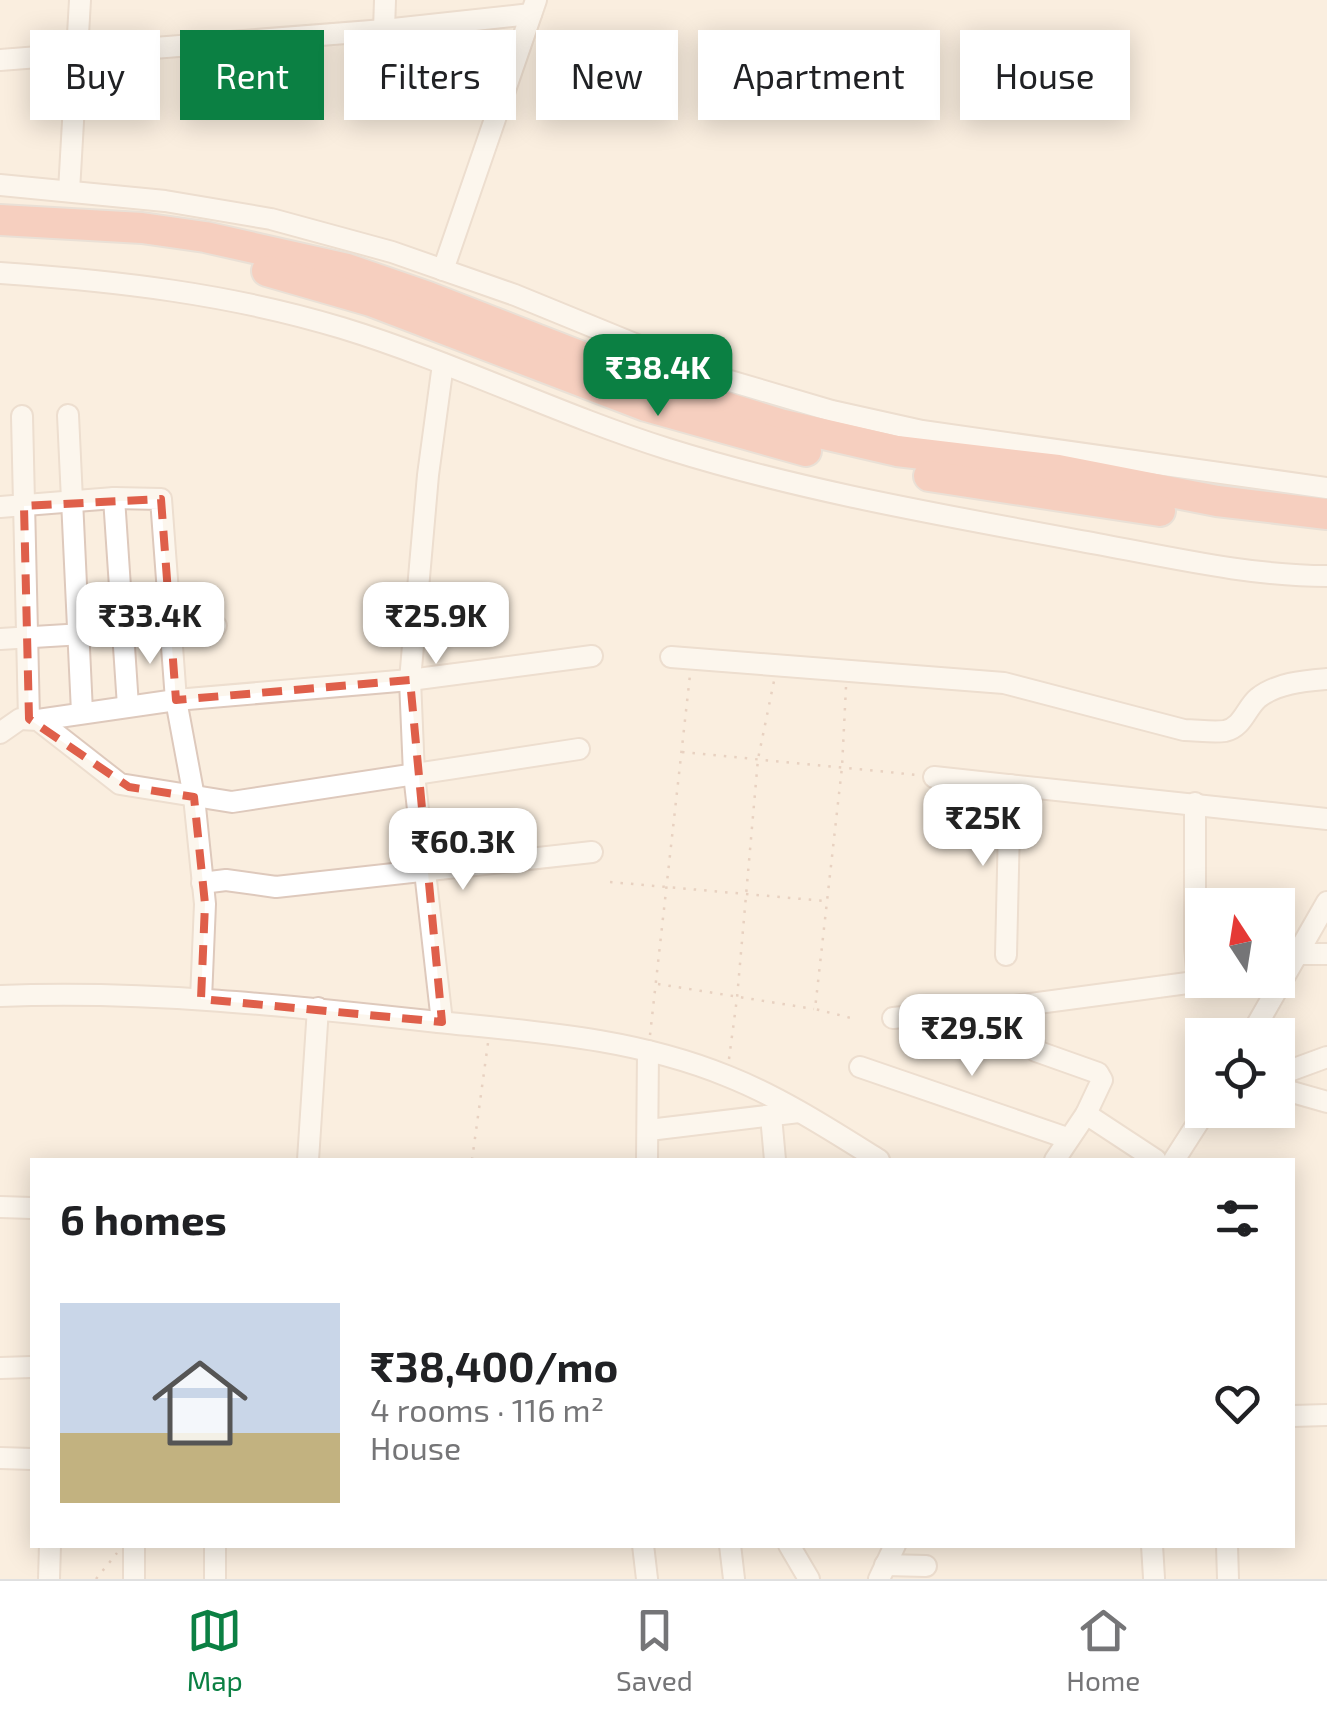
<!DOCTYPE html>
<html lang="en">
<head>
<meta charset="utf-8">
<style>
  body { margin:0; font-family:"Exo 2",sans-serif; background:#f2f2f2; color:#202124; height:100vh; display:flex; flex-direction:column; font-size:38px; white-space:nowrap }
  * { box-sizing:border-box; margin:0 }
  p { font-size:32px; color:#757577 }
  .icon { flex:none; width:55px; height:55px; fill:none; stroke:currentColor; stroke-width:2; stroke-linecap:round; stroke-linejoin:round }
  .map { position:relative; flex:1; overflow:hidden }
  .panel { position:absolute; left:30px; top:1158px; width:1265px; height:390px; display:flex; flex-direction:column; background:#fff; border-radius:0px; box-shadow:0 5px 25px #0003 }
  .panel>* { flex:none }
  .hud { position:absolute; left:30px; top:30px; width:1268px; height:90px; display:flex; gap:20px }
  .needle { width:65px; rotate:348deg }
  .controls { position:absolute; left:1185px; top:888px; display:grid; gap:20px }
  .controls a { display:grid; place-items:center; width:110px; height:110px; border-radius:0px; background:#fff; box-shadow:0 5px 25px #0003; font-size:50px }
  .price { position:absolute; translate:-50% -85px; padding:0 22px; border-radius:20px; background:#fff; color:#222; font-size:32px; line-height:65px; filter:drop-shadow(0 2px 5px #0008) }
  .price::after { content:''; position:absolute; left:50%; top:60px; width:30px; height:22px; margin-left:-15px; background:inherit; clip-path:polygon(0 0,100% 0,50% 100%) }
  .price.active { background:#0b8043; color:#fff }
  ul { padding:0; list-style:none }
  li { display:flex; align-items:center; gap:30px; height:250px; padding:0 30px }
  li+li { border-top:2px solid #e0e0e0 }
  li span { display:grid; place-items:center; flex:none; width:280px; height:200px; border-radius:0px; color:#555 }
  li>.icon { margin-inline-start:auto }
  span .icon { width:120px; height:120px; fill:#fffc; stroke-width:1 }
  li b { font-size:42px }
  h2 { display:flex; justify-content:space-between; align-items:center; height:120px; padding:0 30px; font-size:42px }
  .tag { padding:0 35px; border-radius:0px; background:#fff; box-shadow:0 5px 25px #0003; font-size:35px; line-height:90px }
  .tag.active { background:#0b8043; color:#fff }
  .dock { display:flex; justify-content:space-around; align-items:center; height:140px; border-top:2px solid #e0e0e0; background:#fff; font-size:28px; color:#757577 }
  .dock a { display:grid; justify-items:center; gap:5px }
  .dock .active { color:#0b8043 }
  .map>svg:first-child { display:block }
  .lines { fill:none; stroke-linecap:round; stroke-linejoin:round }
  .minor-casing { stroke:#dec9bc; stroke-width:24 }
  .highway-casing { stroke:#d7cfcc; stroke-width:34 }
  .path { stroke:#d2ad9d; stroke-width:2.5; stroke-dasharray:2.5 8; stroke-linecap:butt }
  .minor { stroke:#fff; stroke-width:20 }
  .highway { stroke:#f2a999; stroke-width:30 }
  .marked { fill:none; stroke:#df5f4a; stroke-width:8; stroke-dasharray:20 12; stroke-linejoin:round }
</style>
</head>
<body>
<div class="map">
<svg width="1327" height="1579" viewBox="0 0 1327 1579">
  <rect width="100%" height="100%" fill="#faeedf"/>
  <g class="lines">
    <!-- minor casing -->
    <g class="minor-casing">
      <g id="minor">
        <polyline points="384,30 385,0"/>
        <polyline points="0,60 384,30 531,14"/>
        <polyline points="0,185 165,201 271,219 392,252 515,295 713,376 832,411 922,431 1327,488"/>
        <polyline points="69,191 80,0"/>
        <polyline points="443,270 536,0"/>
        <path d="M0 273C117 281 230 294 342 328 453 362 557 414 668 449 802 491 942 515 1081 541 1161 555 1245 576 1327 576"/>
        <polyline points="68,415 82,712"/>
        <polyline points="22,416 29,719"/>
        <polyline points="114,498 128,706"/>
        <polyline points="0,507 114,498 161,499 176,700 194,797 205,904 201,999"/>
        <polyline points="0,639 216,626"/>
        <path d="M671 657 1004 683 1184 730C1197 730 1212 733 1225 731 1243 727 1246 708 1258 698 1277 683 1304 681 1327 679"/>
        <polyline points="38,720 176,700 410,680 592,656"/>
        <polyline points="0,733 20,719 38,720 120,784 232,802 579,749"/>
        <polyline points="934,777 1327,819"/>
        <polyline points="1195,803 1195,947 1198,982"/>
        <polyline points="202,883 226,880 276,887 592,852"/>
        <polyline points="1299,954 1327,954"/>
        <polyline points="1006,955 1010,785"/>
        <path d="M0 996C147 990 292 1006 438 1022 537 1032 634 1038 727 1076 780 1097 831 1130 879 1160"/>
        <polyline points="1023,1005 1036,1051 1098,1073 1102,1080 1086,1114 1055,1160"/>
        <polyline points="893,1018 1023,1005 1210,980"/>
        <polyline points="442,1022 414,774 410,680 428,475 443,364"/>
        <polyline points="1251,1035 1327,902"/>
        <polyline points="860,1067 1067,1138"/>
        <polyline points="1278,1075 1327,1057"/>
        <polyline points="1278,1088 1327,1102"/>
        <polyline points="1086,1114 1156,1160"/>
        <polyline points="771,1116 775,1160"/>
        <polyline points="649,1130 799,1112"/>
        <polyline points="308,1160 318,1008"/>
        <polyline points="647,1160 648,1051"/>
        <polyline points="1174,1160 1206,1110"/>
        <polyline points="0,1207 32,1208"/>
        <polyline points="0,1368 32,1367"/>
        <polyline points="1292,1416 1327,1415"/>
        <polyline points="0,1458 32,1459"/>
        <polyline points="643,1545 647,1579"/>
        <polyline points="730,1545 734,1579"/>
        <polyline points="789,1545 809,1579"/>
        <polyline points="1152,1545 1154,1578"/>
        <polyline points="1227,1545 1228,1579"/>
        <polyline points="885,1565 926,1566"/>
        <polyline points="49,1579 50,1545"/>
        <polyline points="134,1579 134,1545"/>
        <polyline points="215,1579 215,1545"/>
        <polyline points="879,1579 895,1545"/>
      </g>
    </g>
    <!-- highway casing -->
    <g class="highway-casing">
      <g id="highway">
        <polyline points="0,220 142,228 205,237 347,269 428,297 654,385 780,424 897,451 1058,470 1217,501 1327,514"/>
        <polyline points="267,271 371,301 646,406 806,451"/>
        <polyline points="929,476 1160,511"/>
      </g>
    </g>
    <!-- path -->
    <g class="path">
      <polyline points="846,687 842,767 815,1009 851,1018"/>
      <polyline points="682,752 918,775"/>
      <polyline points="610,882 825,901"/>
      <polyline points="658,984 814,1009"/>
      <polyline points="650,1035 690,675"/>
      <polyline points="729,1059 737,998 758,759 774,681"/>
      <polyline points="472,1160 488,1043"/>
      <polyline points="96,1579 117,1553"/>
    </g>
    <!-- minor -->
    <use href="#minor" class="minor"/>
    <!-- highway -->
    <use href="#highway" class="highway"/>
  </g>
  <!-- marked area -->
  <path d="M0 0H1327V1579H0ZM161 499 176 700 410 680 442 1022 201 999 205 904 194 797 129 787 29 719 24 506Z" fill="#faeedf" fill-opacity=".55" fill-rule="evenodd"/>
  <path class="marked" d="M161 499 176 700 410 680 442 1022 201 999 205 904 194 797 129 787 29 719 24 506Z"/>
</svg>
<div class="controls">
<a><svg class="needle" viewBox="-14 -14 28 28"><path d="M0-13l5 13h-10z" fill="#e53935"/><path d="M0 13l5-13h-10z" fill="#757577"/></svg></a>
<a><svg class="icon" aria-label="locate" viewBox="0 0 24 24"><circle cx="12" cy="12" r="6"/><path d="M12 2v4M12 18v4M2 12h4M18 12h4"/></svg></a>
</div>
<b class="price active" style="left:658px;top:419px">₹38.4K</b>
<b class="price" style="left:150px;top:667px">₹33.4K</b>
<b class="price" style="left:436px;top:667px">₹25.9K</b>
<b class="price" style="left:983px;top:869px">₹25K</b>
<b class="price" style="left:463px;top:893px">₹60.3K</b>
<b class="price" style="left:972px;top:1079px">₹29.5K</b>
<div class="hud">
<a class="tag">Buy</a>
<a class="tag active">Rent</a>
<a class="tag">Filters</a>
<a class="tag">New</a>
<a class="tag">Apartment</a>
<a class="tag">House</a>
</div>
<section class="panel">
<h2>6 homes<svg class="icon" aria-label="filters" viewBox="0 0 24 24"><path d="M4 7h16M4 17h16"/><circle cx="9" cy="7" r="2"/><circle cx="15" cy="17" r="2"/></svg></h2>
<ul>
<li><span style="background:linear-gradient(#c9d6e8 65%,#c2b280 0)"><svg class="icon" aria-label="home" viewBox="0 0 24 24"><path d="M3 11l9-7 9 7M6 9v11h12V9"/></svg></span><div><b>₹38,400/mo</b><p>4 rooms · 116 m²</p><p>House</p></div><svg class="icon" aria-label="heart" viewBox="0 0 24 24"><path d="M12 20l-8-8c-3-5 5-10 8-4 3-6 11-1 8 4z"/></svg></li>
</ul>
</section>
</div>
<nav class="dock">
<a class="active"><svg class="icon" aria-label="map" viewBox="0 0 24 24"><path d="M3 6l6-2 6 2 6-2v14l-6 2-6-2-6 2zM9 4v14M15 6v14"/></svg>Map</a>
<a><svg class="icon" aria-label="saved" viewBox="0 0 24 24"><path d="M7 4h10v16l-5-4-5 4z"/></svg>Saved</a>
<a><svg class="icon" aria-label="home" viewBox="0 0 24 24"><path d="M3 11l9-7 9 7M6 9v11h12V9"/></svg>Home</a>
</nav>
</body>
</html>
